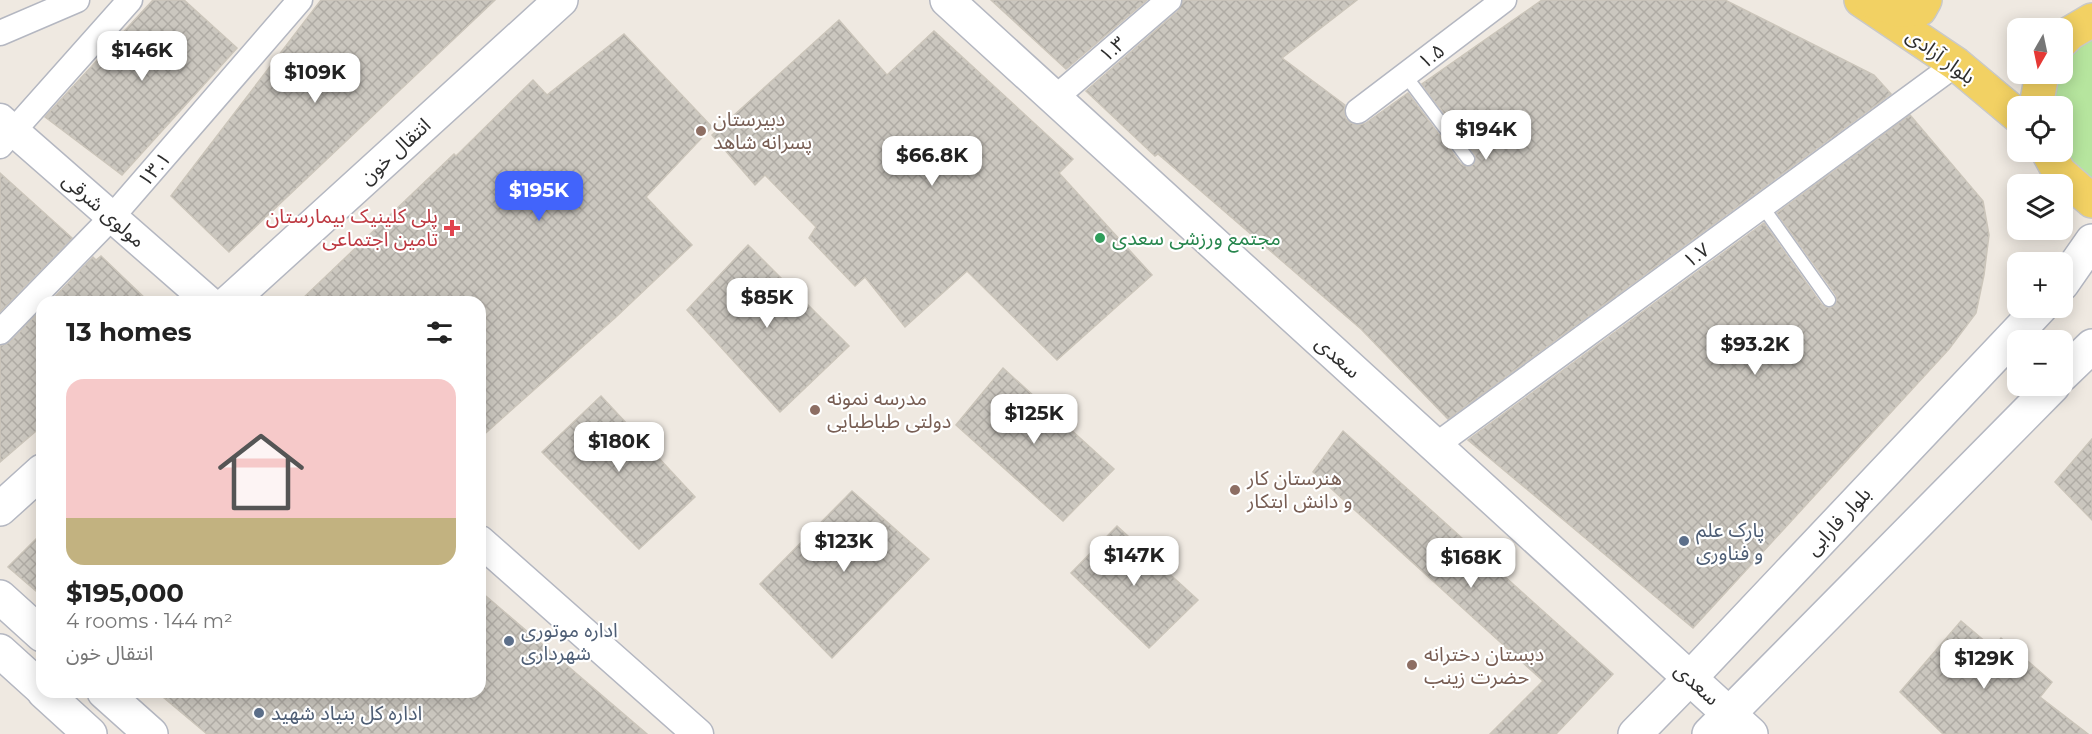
<!DOCTYPE html>
<html lang="en">
<head>
<meta charset="utf-8">
<style>
  body { margin:0; font-family:Montserrat,"Noto Sans Arabic",sans-serif; background:#f2f2f2; color:#222; height:100vh; display:flex; flex-direction:column; font-size:22px; white-space:nowrap }
  * { box-sizing:border-box; margin:0 }
  p { font-size:20px; color:#767676 }
  .icon { flex:none; width:33px; height:33px; fill:none; stroke:currentColor; stroke-width:2; stroke-linecap:round; stroke-linejoin:round }
  .map { position:relative; flex:1; overflow:hidden }
  .drawer { position:absolute; left:36px; top:296px; width:450px; height:402px; display:flex; flex-direction:column; background:#fff; border-radius:18px; box-shadow:0 3px 15px #0003 }
  .drawer>* { flex:none }
  .needle { width:39px; rotate:189deg }
  .fabs { position:absolute; left:2007px; top:18px; display:grid; gap:12px }
  .fabs a { display:grid; place-items:center; width:66px; height:66px; border-radius:12px; background:#fff; box-shadow:0 3px 15px #0003; font-size:30px }
  .price { position:absolute; translate:-50% -51px; padding:0 14px; border-radius:12px; background:#fff; color:#222; font-size:20px; line-height:39px; filter:drop-shadow(0 2px 3px #0008) }
  .price::after { content:''; position:absolute; left:50%; top:36px; width:18px; height:14px; margin-left:-9px; background:inherit; clip-path:polygon(0 0,100% 0,50% 100%) }
  .price.selected { background:#4264fb; color:#fff }
  ul { padding:0; list-style:none }
  li { display:grid; align-content:center; gap:12px; height:318px; padding:0 30px }
  li span { display:grid; place-items:center; height:186px; border-radius:18px; color:#555 }
  li>.icon { margin-inline-start:auto }
  span .icon { width:108px; height:108px; fill:#fffc; stroke-width:1 }
  li b { font-size:26px }
  h2 { display:flex; justify-content:space-between; align-items:center; height:72px; padding:0 30px; font-size:26px }
  .map>svg:first-child { display:block }
  .grass { fill:#b6e59e }
  .building { fill:url(#building-cross-hatch); stroke:#cbc5ba; stroke-width:1.5 }
  .lines { fill:none; stroke-linecap:round; stroke-linejoin:round }
  .service-casing { stroke:#b4b7c1; stroke-width:15 }
  .minor-casing { stroke:#b4b7c1; stroke-width:27 }
  .tertiary-casing { stroke:#b4b7c1; stroke-width:33 }
  .secondary-casing { stroke:#b4b7c1; stroke-width:36 }
  .primary-casing { stroke:#c9c9c9; stroke-width:36 }
  .service { stroke:#fff; stroke-width:12 }
  .minor { stroke:#fff; stroke-width:24 }
  .tertiary { stroke:#fff; stroke-width:30 }
  .secondary { stroke:#fff; stroke-width:33 }
  .primary { stroke:#f2d163; stroke-width:33 }
  .education-dot { fill:#8d6e63; stroke:#fff; stroke-width:2 }
  .health-dot { fill:#e0444e; stroke:#fff; stroke-width:2 }
  .leisure-dot { fill:#2e9e5b; stroke:#fff; stroke-width:2 }
  .service-dot { fill:#5c6f8a; stroke:#fff; stroke-width:2 }
  .labels { text-anchor:middle; dominant-baseline:central; stroke-width:4.5; stroke-linejoin:round; paint-order:stroke }
  .street-label { font-size:20px; fill:#2e2e2e; stroke:#fff }
  .education-label { font-size:20px; fill:#785e54; stroke:#fff; text-anchor:start }
  .health-label { font-size:20px; fill:#be3a42; stroke:#fff; text-anchor:end }
  .leisure-label { font-size:20px; fill:#27864d; stroke:#fff; text-anchor:start }
  .service-label { font-size:20px; fill:#4e5e75; stroke:#fff; text-anchor:start }
</style>
</head>
<body>
<div class="map">
<svg width="2092" height="734" viewBox="0 0 2092 734">
  <defs>
    <pattern id="building-cross-hatch" width="8" height="8" patternUnits="userSpaceOnUse" patternTransform="scale(1.5)"><rect width="8" height="8" fill="#cbc7bf"/><path d="M0 0l8 8M0 8l8-8" fill="none" stroke="#afaba4"/></pattern>
  </defs>
  <rect width="100%" height="100%" fill="#efe9e1"/>
  <!-- grass -->
  <path class="grass" d="M2092 31V193L2062 152V106H2045L2053 74H2062C2063 45 2071 46 2092 31Z"/>
  <!-- building -->
  <g class="building">
    <polygon points="153,0 184,0 237,48 122,175 45,117"/>
    <polygon points="321,0 495,0 229,252 171,196"/>
    <polygon points="991,0 1147,0 1066,69"/>
    <polygon points="1183,0 1357,0 1282,58 1345,105 1344,112 1346,119 1353,124 1359,125 1366,123 1408,93 1461,164 1468,167 1475,163 1475,155 1422,84 1542,0 1725,0 1874,75 1891,94 1448,419 1361,329 1158,154 1155,156 1086,91 1178,11"/>
    <polygon points="839,20 887,75 934,31 1073,159 1059,173 1152,275 1057,360 967,271 905,327 865,277 855,286 809,238 816,227 765,175 755,185 712,135"/>
    <polygon points="624,34 712,127 646,197 692,245 616,317 480,438 480,302 299,302 454,154 456,156 533,80 547,95"/>
    <polygon points="1910,115 1983,201 1989,235 1984,275 1976,313 1949,349 1693,628 1468,440 1764,223 1822,305 1829,308 1834,306 1837,300 1836,295 1777,213"/>
    <polygon points="0,173 72,238 0,312"/>
    <polygon points="748,245 849,346 780,412 687,310"/>
    <polygon points="101,256 149,302 50,302 93,257 96,260"/>
    <polygon points="42,309 42,426 0,462 0,346 10,342"/>
    <polygon points="1003,368 1114,469 1063,521 956,425"/>
    <polygon points="601,396 695,497 639,549 542,452"/>
    <polygon points="1343,431 1613,674 1556,734 1490,734 1543,681 1313,472"/>
    <polygon points="2092,439 2092,520 2055,482"/>
    <polygon points="852,491 929,559 832,658 760,584"/>
    <polygon points="1117,526 1198,600 1149,648 1071,573"/>
    <polygon points="42,533 42,596 8,567"/>
    <polygon points="480,591 647,734 207,734 157,692 480,692"/>
    <polygon points="1961,621 1993,648 2001,638 2052,682 2040,697 2088,734 1943,734 1900,692"/>
  </g>
  <g class="lines">
    <!-- service casing -->
    <g class="service-casing">
      <g id="service">
        <polyline points="1405,75 1468,159"/>
        <polyline points="1762,206 1829,300"/>
      </g>
    </g>
    <!-- minor casing -->
    <g class="minor-casing">
      <g id="minor">
        <polyline points="0,33 77,0"/>
        <polyline points="1055,98 1169,0"/>
        <polyline points="1358,111 1504,0"/>
        <polyline points="0,146 130,0"/>
        <polyline points="0,332 112,217 300,0"/>
        <polyline points="1435,446 1956,64"/>
      </g>
    </g>
    <!-- tertiary casing -->
    <g class="tertiary-casing">
      <g id="tertiary">
        <polyline points="0,119 209,302"/>
        <polyline points="480,541 698,734"/>
      </g>
    </g>
    <!-- secondary casing -->
    <g class="secondary-casing">
      <g id="secondary">
        <polyline points="947,0 1751,734"/>
        <polyline points="2062,284 2092,241"/>
        <polyline points="229,302 561,0"/>
        <polyline points="2062,375 2092,346"/>
        <polyline points="0,509 42,471"/>
        <polyline points="0,597 42,635"/>
        <polyline points="0,651 42,689"/>
        <polyline points="44,692 90,734"/>
        <polyline points="104,692 151,734"/>
        <polyline points="1635,734 1690,678 2040,308"/>
        <polyline points="1709,734 2053,386"/>
      </g>
    </g>
    <!-- primary casing -->
    <g class="primary-casing">
      <g id="primary">
        <polyline points="1861,0 1956,64 2018,116"/>
        <polyline points="1872,1 1898,10 1920,9 1925,0"/>
        <polyline points="2062,41 2070,33 2092,20"/>
        <polyline points="2036,106 2042,74"/>
        <polyline points="2048,152 2059,172 2092,201"/>
      </g>
    </g>
    <!-- service -->
    <use href="#service" class="service"/>
    <!-- minor -->
    <use href="#minor" class="minor"/>
    <!-- tertiary -->
    <use href="#tertiary" class="tertiary"/>
    <!-- secondary -->
    <use href="#secondary" class="secondary"/>
    <!-- primary -->
    <use href="#primary" class="primary"/>
  </g>
  <!-- markers -->
  <g class="education-dot">
    <circle cx="701" cy="131" r="6"/>
    <circle cx="815" cy="410" r="6"/>
    <circle cx="1235" cy="490" r="6"/>
    <circle cx="1412" cy="665" r="6"/>
  </g>
  <path class="health-dot" d="M449 219h6v6h6v6h-6v6h-6v-6h-6v-6h6z"/>
  <circle class="leisure-dot" cx="1100" cy="238" r="6"/>
  <g class="service-dot">
    <circle cx="1684" cy="541" r="6"/>
    <circle cx="509" cy="641" r="6"/>
    <circle cx="259" cy="713" r="6"/>
  </g>
  <g class="labels">
    <!-- street labels -->
    <g class="street-label">
      <text transform="translate(1112 49) rotate(-41)">۱.۳</text>
      <text transform="translate(1431 56) rotate(-37)">۱.۵</text>
      <text transform="translate(1941 56) rotate(36)">بلوار آزادی</text>
      <text transform="translate(395 151) rotate(-42)">انتقال خون</text>
      <text transform="translate(154 169) rotate(-49)">۱۳.۱</text>
      <text transform="translate(104 210) rotate(41)">مولوی شرقی</text>
      <text transform="translate(1696 255) rotate(-36)">۱.۷</text>
      <text transform="translate(1338 357) rotate(42)">سعدی</text>
      <text transform="translate(1838 521) rotate(-47)">بلوار فارابی</text>
      <text transform="translate(1697 684) rotate(42)">سعدی</text>
    </g>
    <!-- education labels -->
    <g class="education-label">
      <text x="713" y="119">دبیرستان<tspan x="713" dy="23">پسرانه شاهد</tspan></text>
      <text x="827" y="398">مدرسه نمونه<tspan x="827" dy="23">دولتی طباطبایی</tspan></text>
      <text x="1247" y="478">هنرستان کار<tspan x="1247" dy="23">و دانش ابتکار</tspan></text>
      <text x="1424" y="654">دبستان دخترانه<tspan x="1424" dy="23">حضرت زینب</tspan></text>
    </g>
    <!-- health labels -->
    <g class="health-label">
      <text x="438" y="216">پلی کلینیک بیمارستان<tspan x="438" dy="23">تامین اجتماعی</tspan></text>
    </g>
    <!-- leisure labels -->
    <g class="leisure-label">
      <text x="1112" y="238">مجتمع ورزشی سعدی</text>
    </g>
    <!-- service labels -->
    <g class="service-label">
      <text x="1696" y="530">پارک علم<tspan x="1696" dy="23">و فناوری</tspan></text>
      <text x="521" y="630">اداره موتوری<tspan x="521" dy="23">شهرداری</tspan></text>
      <text x="271" y="713">اداره کل بنیاد شهید</text>
    </g>
  </g>
</svg>
<div class="fabs">
<a><svg class="needle" viewBox="-14 -14 28 28"><path d="M0-13l5 13h-10z" fill="#e53935"/><path d="M0 13l5-13h-10z" fill="#767676"/></svg></a>
<a><svg class="icon" aria-label="locate" viewBox="0 0 24 24"><circle cx="12" cy="12" r="6"/><path d="M12 2v4M12 18v4M2 12h4M18 12h4"/></svg></a>
<a><svg class="icon" aria-label="layers" viewBox="0 0 24 24"><path d="M12 4l9 5-9 5-9-5zM3 14l9 5 9-5"/></svg></a>
<a>+</a>
<a>−</a>
</div>
<b class="price" style="left:142px;top:82px">$146K</b>
<b class="price" style="left:315px;top:104px">$109K</b>
<b class="price" style="left:1486px;top:161px">$194K</b>
<b class="price" style="left:932px;top:187px">$66.8K</b>
<b class="price selected" style="left:539px;top:222px">$195K</b>
<b class="price" style="left:767px;top:329px">$85K</b>
<b class="price" style="left:1755px;top:376px">$93.2K</b>
<b class="price" style="left:1034px;top:445px">$125K</b>
<b class="price" style="left:619px;top:473px">$180K</b>
<b class="price" style="left:844px;top:573px">$123K</b>
<b class="price" style="left:1134px;top:587px">$147K</b>
<b class="price" style="left:1471px;top:589px">$168K</b>
<b class="price" style="left:1984px;top:690px">$129K</b>
<section class="drawer">
<h2>13 homes<svg class="icon" aria-label="filters" viewBox="0 0 24 24"><path d="M4 7h16M4 17h16"/><circle cx="9" cy="7" r="2"/><circle cx="15" cy="17" r="2"/></svg></h2>
<ul>
<li><span style="background:linear-gradient(#f6c9c9 75%,#c2b280 0)"><svg class="icon" aria-label="home" viewBox="0 0 24 24"><path d="M3 11l9-7 9 7M6 9v11h12V9"/></svg></span><div><b>$195,000</b><p>4 rooms · 144 m²</p><p>انتقال خون</p></div></li>
</ul>
</section>
</div>
</body>
</html>
